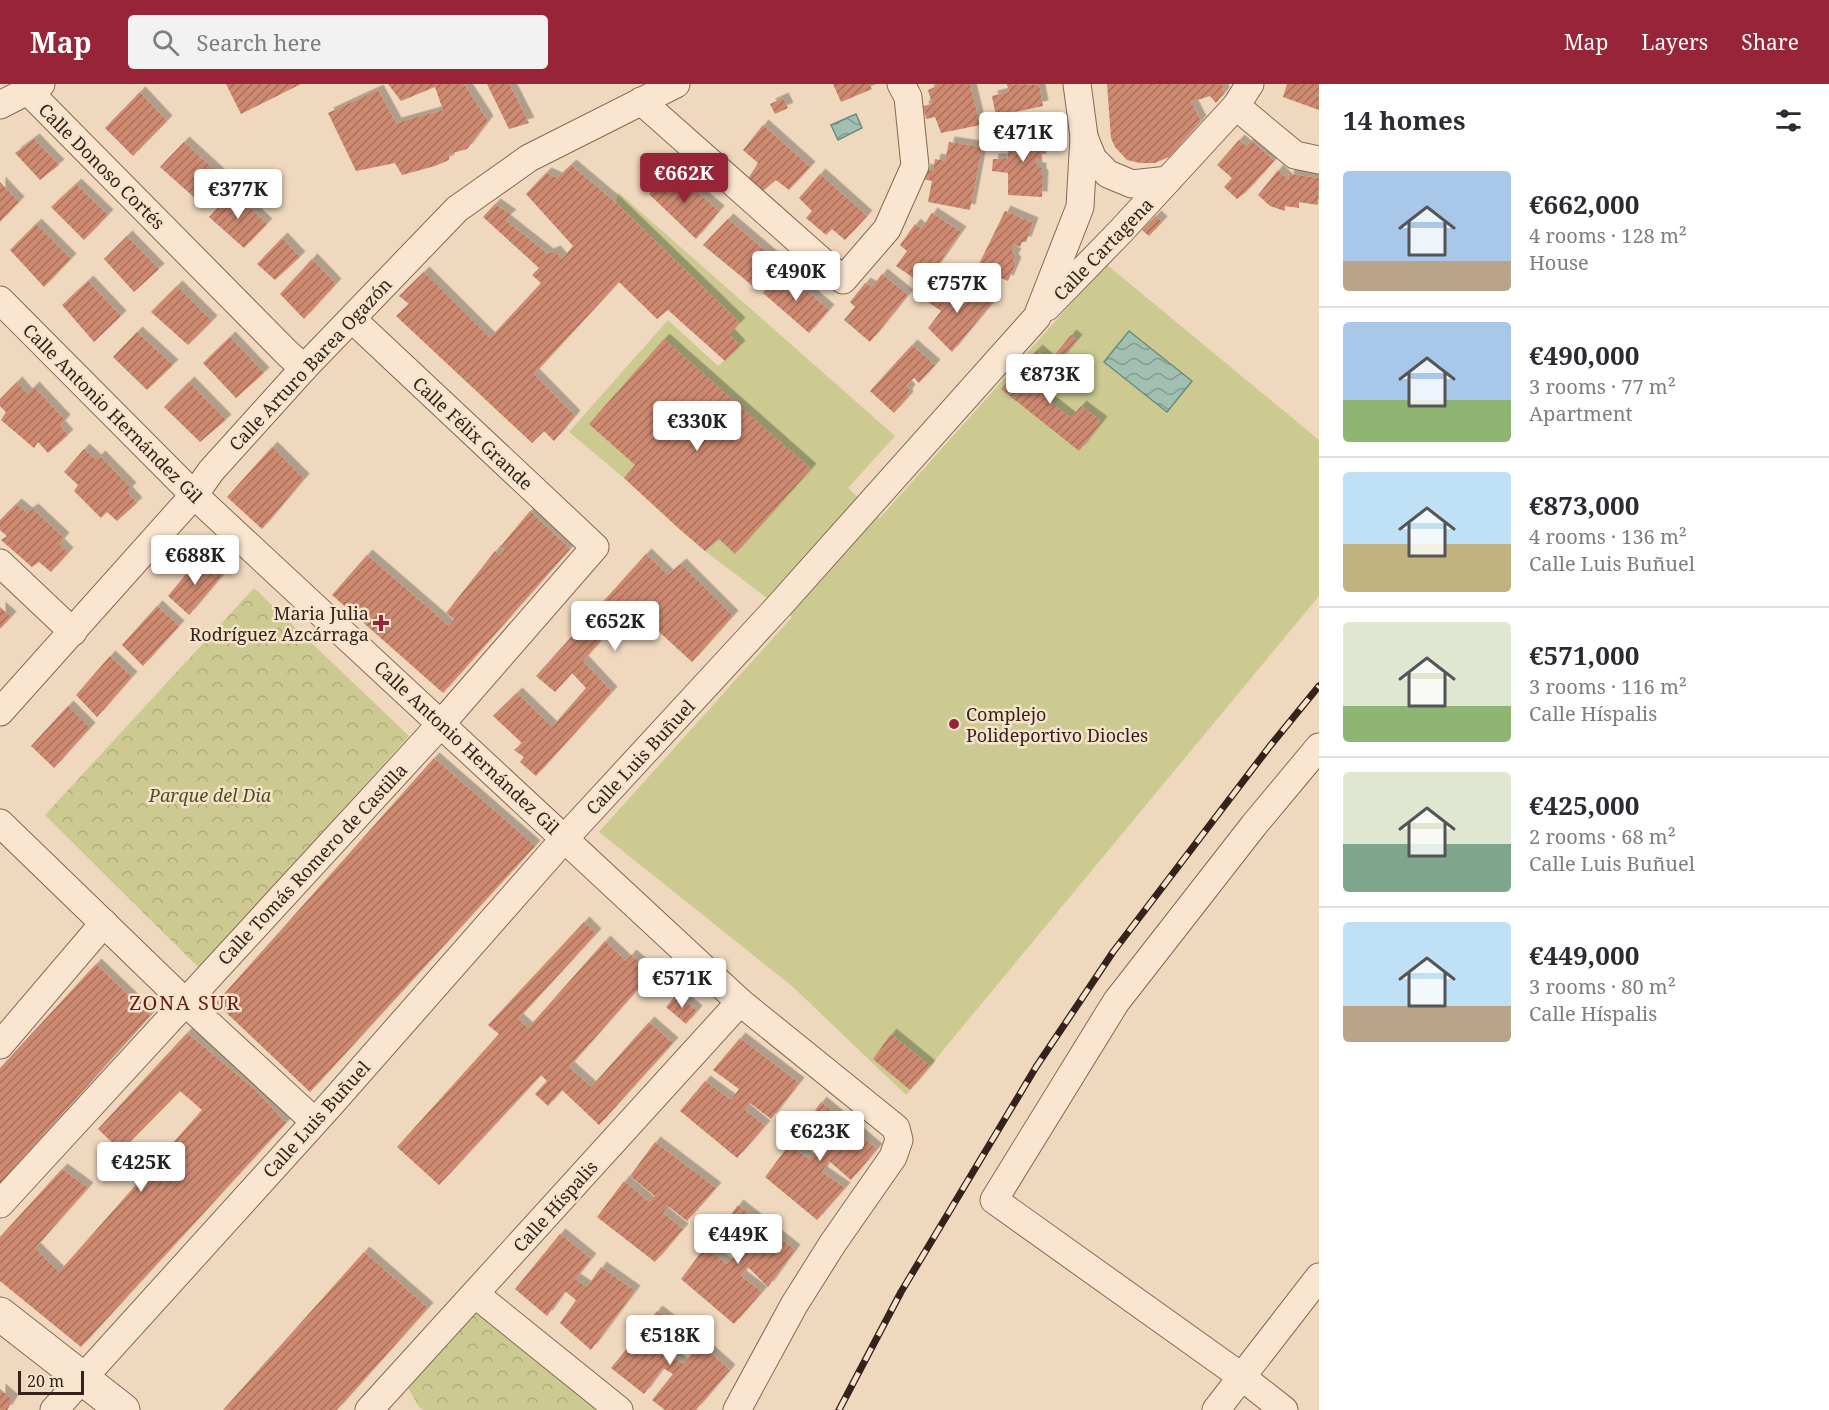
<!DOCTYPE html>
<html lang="en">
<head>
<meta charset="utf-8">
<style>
  body { margin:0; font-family:"Noto Serif",serif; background:#f2f2f3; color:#2b2b33; height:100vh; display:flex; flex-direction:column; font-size:22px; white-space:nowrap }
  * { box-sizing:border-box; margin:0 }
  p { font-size:20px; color:#7c7c81 }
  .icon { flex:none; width:33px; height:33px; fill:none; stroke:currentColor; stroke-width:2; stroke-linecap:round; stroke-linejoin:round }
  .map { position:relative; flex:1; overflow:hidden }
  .details { display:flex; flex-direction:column; background:#fff; width:510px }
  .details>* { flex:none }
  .scale { position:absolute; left:18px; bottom:15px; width:66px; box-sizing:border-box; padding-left:6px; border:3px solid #35231b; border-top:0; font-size:16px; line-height:21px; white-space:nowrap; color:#35231b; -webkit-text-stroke:4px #f6e3cc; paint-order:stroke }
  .price { position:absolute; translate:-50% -51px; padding:0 14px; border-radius:6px; background:#fff; color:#222; font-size:20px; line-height:39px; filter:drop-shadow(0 2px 3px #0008) }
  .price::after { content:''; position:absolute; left:50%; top:36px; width:18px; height:14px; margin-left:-9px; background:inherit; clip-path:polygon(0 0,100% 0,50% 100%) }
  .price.on { background:#972437; color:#fff }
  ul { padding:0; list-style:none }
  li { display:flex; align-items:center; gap:18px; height:150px; padding:0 24px }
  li+li { border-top:2px solid #e1e1e2 }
  li span { display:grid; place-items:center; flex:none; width:168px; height:120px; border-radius:6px; color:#555 }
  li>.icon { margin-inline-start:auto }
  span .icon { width:72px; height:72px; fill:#fffc; stroke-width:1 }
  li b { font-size:26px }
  h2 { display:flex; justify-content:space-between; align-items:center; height:72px; padding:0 24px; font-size:26px }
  header { display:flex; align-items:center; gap:36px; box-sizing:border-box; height:84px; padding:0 30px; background:#972437; color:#fff }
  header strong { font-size:28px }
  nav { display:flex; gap:33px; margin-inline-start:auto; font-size:21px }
  .search { width:420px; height:54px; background:#f2f2f3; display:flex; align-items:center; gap:15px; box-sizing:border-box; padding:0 21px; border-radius:6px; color:#7c7c81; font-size:22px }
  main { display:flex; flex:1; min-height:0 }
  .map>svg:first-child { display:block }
  .grass { fill:#ccca91 }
  .forest { fill:url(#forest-crowns) }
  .water { fill:url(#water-waves); stroke:#688d7e; stroke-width:1.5 }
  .building { fill:url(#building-hatch); filter:url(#shadow) }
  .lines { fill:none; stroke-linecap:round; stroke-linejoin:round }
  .minor-casing { stroke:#876856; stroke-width:29 }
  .tertiary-casing { stroke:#876856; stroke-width:35 }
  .minor { stroke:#fae6d0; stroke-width:27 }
  .tertiary { stroke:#fae6d0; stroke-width:33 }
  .rail-casing { stroke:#35231b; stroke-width:7 }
  .rail { stroke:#f6e3cc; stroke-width:4.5; stroke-dasharray:14; stroke-linecap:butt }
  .poi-dot { fill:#972437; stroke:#f6e3cc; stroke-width:2 }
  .labels { text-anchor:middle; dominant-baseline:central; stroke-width:5; stroke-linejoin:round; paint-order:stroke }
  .street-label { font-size:18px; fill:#35231b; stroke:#f6e3cc }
  .poi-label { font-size:18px; fill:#35231b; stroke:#f6e3cc; text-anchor:end }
  .park-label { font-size:18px; font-style:italic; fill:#4e5221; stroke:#f6e3cc }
  .neighbourhood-label { font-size:20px; letter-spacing:1.5px; fill:#631d19; stroke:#f6e3cc }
</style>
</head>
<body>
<header>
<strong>Map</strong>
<div class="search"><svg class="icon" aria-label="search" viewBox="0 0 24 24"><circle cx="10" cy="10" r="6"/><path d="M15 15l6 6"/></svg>Search here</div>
<nav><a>Map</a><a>Layers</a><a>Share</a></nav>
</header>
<main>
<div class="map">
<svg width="1319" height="1326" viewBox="0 0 1319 1326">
  <defs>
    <pattern id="forest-crowns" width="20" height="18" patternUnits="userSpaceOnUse" patternTransform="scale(1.5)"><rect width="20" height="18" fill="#ccca91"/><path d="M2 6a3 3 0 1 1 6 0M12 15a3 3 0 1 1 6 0" fill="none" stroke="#b0ad7c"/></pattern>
    <pattern id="water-waves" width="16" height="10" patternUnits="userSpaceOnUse" patternTransform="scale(1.5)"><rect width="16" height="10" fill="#a1c0b2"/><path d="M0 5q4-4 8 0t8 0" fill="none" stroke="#849c90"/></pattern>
    <pattern id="building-hatch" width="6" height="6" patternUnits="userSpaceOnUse" patternTransform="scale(1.5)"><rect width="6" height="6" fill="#ce8971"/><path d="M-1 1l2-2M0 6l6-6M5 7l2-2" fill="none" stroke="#a8705c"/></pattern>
    <filter id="shadow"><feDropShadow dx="5.5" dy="-5.5" stdDeviation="0" flood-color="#0004"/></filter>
  </defs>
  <rect width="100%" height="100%" fill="#efd8bd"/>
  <!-- grass -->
  <polygon class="grass" points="618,108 895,352 848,404 880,434 1106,180 1319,356 1319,512 906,1011 793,903 599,748 792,533 705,467 624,394 569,348 668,236 718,282 740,262 729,250 739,238 616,119"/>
  <!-- forest -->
  <g class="forest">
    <polygon points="254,504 409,652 199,884 45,731"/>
    <polygon points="473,1225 603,1326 424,1326 419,1323 407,1302"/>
  </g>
  <!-- water -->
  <g class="water">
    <polygon points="856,30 862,44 838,56 831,41"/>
    <polygon points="1129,247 1192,297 1167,328 1104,278"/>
  </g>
  <!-- building -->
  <g class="building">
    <polygon points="226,0 301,0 241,30"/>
    <polygon points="388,0 464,0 488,37 467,65 449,70 449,76 435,82 402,91 395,79 356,87 328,29 378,6 396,39 443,26 435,3 401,17"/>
    <polygon points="487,0 509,0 529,39 509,45"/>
    <polygon points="833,0 869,0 872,5 841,18"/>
    <polygon points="937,0 970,0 980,41 941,49 935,33 926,35 923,22 932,20 928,6 937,2"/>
    <polygon points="1007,0 1039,1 1043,22 996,32 992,12 1009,8"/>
    <polygon points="1107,0 1222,0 1224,9 1216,19 1210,12 1191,18 1201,37 1169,73 1155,79 1140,79 1127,76 1115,63 1111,54"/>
    <polygon points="1287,0 1319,0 1319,26 1283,13"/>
    <polygon points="140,8 167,37 133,72 105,44"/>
    <polygon points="783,14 788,24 775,30 770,20"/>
    <polygon points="763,41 810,83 789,106 776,96 763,107 748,95 758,79 743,66"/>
    <polygon points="1014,46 1045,48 1045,70 1041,70 1041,75 1036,75 1037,84 1041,84 1041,90 1043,92 1042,113 1008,111 1008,89 992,87 993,75 1008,75 1007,50 1014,51"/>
    <polygon points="34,55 59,81 40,96 15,69"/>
    <polygon points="1239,56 1246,62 1252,57 1274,77 1246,108 1237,115 1224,103 1232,94 1217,81"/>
    <polygon points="184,58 221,92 196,115 160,83"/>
    <polygon points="949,58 982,63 970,126 928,118 932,97 923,95 925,85 933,87 935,75 945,77"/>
    <polygon points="571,81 616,119 740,239 729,250 740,262 725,277 668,226 657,235 619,198 534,290 575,332 554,357 544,347 532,359 396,232 409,220 399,212 424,188 490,254 541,199 532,191 539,184 483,133 495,120 511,131 505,136 548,170 555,167 562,175 573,162 526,110 546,89 557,94"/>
    <polygon points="672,86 719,127 696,155 649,110"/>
    <polygon points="1278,86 1288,96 1289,90 1319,94 1318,121 1299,118 1299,124 1285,122 1285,127 1270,122 1258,111"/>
    <polygon points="820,90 867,132 845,156 832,145 826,151 806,134 812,127 799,114"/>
    <polygon points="0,98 19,118 0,138"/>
    <polygon points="76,100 108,131 84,156 51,123"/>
    <polygon points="233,108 267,140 244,164 209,133"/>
    <polygon points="1005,127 1033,139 1026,158 1022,158 1020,163 1014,160 1012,168 1016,170 1013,175 1016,179 1008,197 977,184"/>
    <polygon points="932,129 961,148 924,201 896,182 907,167 900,161 915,140 921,145"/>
    <polygon points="1156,132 1162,138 1149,152 1142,146"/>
    <polygon points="728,135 776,176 754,203 703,161"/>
    <polygon points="36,140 71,175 44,203 10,166"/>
    <polygon points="127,152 159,185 134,208 104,175"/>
    <polygon points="282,154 300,173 275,196 257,180"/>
    <polygon points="312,175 336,200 304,235 280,210"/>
    <polygon points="784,187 829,226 809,249 763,209"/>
    <polygon points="882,190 908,211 870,258 844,236 855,223 850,218 865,199 872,203"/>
    <polygon points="88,197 121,232 94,258 62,221"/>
    <polygon points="968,199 993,218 952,268 928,244 941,227 928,218 941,203 953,214"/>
    <polygon points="177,202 212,237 188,261 151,228"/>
    <polygon points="137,248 173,281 147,306 113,273"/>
    <polygon points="1071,251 1077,256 1058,279 1052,274"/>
    <polygon points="230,253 264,289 236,314 203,279"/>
    <polygon points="664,255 811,385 735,470 719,455 705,467 677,443 624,394 635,381 589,340"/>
    <polygon points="912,261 935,281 919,299 914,294 906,301 910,306 907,310 908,313 894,329 870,307"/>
    <polygon points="1037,266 1051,278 1029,301 1071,334 1081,322 1102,338 1079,367 1001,305"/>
    <polygon points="17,298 27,310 34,303 65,336 60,342 68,351 48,369 38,358 34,364 1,336 6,328 0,322 0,315"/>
    <polygon points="189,298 226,336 200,358 164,323"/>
    <polygon points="272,363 304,395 262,445 227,413"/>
    <polygon points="84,365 96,376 100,372 131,404 127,408 137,419 117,437 107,428 101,434 74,407 78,401 64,388"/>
    <polygon points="16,420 27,429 33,425 64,454 59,460 68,469 51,488 39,478 32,483 1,456 7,452 0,446 0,436"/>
    <polygon points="530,427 570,465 443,609 332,511 367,471 449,542 454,535 446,529 495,467 500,472 504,465 500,463"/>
    <polygon points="646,470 668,491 681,480 733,532 692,578 631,522 583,577 612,608 536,692 520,678 524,673 514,666 522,659 493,632 517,609 552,643 586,604 572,589 555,608 536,592"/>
    <polygon points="200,473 222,492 189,531 168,512"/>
    <polygon points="157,522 179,542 143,582 122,561"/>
    <polygon points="0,523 11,533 0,545"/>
    <polygon points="110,572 132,593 97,633 76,611"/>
    <polygon points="68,622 90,644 54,684 31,662"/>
    <polygon points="434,674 535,762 310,1008 216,919"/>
    <polygon points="584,838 596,850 518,935 528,944 605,857 626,877 631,871 645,883 639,889 646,896 569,983 591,1003 649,938 673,959 599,1041 562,1006 548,1022 535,1010 547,997 541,991 439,1101 397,1063 499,950 488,941"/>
    <polygon points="96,880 150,932 0,1099 0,984"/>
    <polygon points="677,910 697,927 686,940 666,923"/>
    <polygon points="187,949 255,1006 286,1039 81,1263 0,1197 0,1153 62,1085 88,1104 35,1164 59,1188 202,1026 180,1007 121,1067 98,1045"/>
    <polygon points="891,950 930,982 910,1006 873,975"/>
    <polygon points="740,954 799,999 771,1035 750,1019 745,1026 765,1042 737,1074 680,1027 705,997 731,1016 739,1005 713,986"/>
    <polygon points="821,1018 877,1065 851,1096 829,1077 822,1088 845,1104 817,1136 765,1093 789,1061 809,1075 816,1067 796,1053"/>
    <polygon points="655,1058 716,1104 687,1137 668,1122 663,1129 683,1145 655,1178 597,1133 624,1097 649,1118 655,1112 630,1092"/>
    <polygon points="738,1121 795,1166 768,1203 748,1183 741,1192 762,1208 734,1240 681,1195 705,1163 727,1180 735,1172 713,1155"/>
    <polygon points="560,1150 591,1175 575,1195 587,1203 601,1183 635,1207 591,1266 560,1239 576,1216 565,1207 547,1232 515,1205"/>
    <polygon points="364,1168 428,1224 337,1326 223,1326"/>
    <polygon points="657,1227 690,1252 673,1273 683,1280 701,1260 730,1286 696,1326 665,1326 652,1316 673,1290 663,1284 644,1310 611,1284"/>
    <polygon points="0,1305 13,1316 7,1326 0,1326"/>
  </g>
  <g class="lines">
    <!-- minor casing -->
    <g class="minor-casing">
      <g id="minor">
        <polyline points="28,7 288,270 304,284"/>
        <polyline points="641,17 843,196 887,145 915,82 908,13 901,0"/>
        <polyline points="0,21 41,0"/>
        <polyline points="1236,22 1295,71 1319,76"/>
        <polyline points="1084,53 1093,75 1108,90 1132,100 1168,96"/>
        <polyline points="0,216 194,411 740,918 896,1044 899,1056 893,1073 833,1159 794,1221 737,1326"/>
        <polyline points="1047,223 1121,147 1236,22 1250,0"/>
        <polyline points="0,479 73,548"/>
        <polyline points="0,628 194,411 211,387 304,284 457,125 529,74 676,0"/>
        <polyline points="0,739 185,918 314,1037"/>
        <polyline points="0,961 104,839"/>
        <polyline points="0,1120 441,640 595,463 352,235"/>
        <polyline points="475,1210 619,1326"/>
        <polyline points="54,1326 331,1020 565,754 779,522 1037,233 1080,123 1084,52 1077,0"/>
        <polyline points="369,1326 740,918"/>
        <polyline points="1216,1326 1319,1193"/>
        <polyline points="1284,1326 1242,1293 994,1116 1116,918 1254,741 1319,663"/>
      </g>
    </g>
    <!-- tertiary casing -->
    <g class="tertiary-casing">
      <polyline id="tertiary" points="0,1230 123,1326"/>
    </g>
    <!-- minor -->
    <use href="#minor" class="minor"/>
    <!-- tertiary -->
    <use href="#tertiary" class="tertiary"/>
    <!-- rail casing -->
    <g class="rail-casing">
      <polyline id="rail" points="839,1326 901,1208 1036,983 1113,868 1270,662 1319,602"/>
    </g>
    <!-- rail -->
    <use href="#rail" class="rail"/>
  </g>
  <!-- markers -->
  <g class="poi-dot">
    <path d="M378 530h6v6h6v6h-6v6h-6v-6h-6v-6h6z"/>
    <circle cx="954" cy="640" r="6"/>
  </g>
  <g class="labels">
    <!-- street labels -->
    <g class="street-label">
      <text transform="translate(102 82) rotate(45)">Calle Donoso Cortés</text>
      <text transform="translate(1103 165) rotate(-46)">Calle Cartagena</text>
      <text transform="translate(310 280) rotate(-47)">Calle Arturo Barea Ogazón</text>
      <text transform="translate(113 329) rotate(45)">Calle Antonio Hernández Gil</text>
      <text transform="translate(473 349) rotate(43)">Calle Félix Grande</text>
      <text transform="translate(467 663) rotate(43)">Calle Antonio Hernández Gil</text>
      <text transform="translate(640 673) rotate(-47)">Calle Luis Buñuel</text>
      <text transform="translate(312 780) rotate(-47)">Calle Tomás Romero de Castilla</text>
      <text transform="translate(316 1035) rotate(-48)">Calle Luis Buñuel</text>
      <text transform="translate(555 1122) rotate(-48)">Calle Híspalis</text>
    </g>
    <!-- poi labels -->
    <g class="poi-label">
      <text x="369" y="529">Maria Julia<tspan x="369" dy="21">Rodríguez Azcárraga</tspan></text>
      <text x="966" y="630" text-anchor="start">Complejo<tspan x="966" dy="21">Polideportivo Diocles</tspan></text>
    </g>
    <!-- park labels -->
    <g class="park-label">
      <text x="210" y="711">Parque del Dia</text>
    </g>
    <!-- neighbourhood labels -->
    <g class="neighbourhood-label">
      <text x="185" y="918">ZONA SUR</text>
    </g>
  </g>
</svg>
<div class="scale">20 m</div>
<b class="price" style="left:1023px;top:79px">€471K</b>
<b class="price on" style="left:684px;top:120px">€662K</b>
<b class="price" style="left:238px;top:136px">€377K</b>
<b class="price" style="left:796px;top:218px">€490K</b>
<b class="price" style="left:957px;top:230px">€757K</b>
<b class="price" style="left:1050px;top:321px">€873K</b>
<b class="price" style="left:697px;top:368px">€330K</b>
<b class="price" style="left:195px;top:502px">€688K</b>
<b class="price" style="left:615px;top:568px">€652K</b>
<b class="price" style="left:682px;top:925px">€571K</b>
<b class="price" style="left:820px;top:1078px">€623K</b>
<b class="price" style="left:141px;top:1109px">€425K</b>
<b class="price" style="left:738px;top:1181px">€449K</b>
<b class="price" style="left:670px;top:1282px">€518K</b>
</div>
<section class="details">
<h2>14 homes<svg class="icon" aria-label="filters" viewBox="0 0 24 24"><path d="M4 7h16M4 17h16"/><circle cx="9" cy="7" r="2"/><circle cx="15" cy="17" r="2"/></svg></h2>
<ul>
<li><span style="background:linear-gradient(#a9c7e8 75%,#b9a48a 0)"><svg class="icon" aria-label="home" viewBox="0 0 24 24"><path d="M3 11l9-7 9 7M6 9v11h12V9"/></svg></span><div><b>€662,000</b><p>4 rooms · 128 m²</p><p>House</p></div></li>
<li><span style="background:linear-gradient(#a9c7e8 65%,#8fb573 0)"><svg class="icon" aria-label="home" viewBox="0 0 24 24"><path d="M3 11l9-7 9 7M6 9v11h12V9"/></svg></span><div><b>€490,000</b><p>3 rooms · 77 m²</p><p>Apartment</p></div></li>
<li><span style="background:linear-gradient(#bfe0f5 60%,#c2b280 0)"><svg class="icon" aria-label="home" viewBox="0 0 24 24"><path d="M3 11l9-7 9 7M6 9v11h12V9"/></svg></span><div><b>€873,000</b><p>4 rooms · 136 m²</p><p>Calle Luis Buñuel</p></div></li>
<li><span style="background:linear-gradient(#dfe7d0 70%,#8fb573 0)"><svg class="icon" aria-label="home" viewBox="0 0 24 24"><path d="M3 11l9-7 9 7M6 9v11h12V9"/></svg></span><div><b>€571,000</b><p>3 rooms · 116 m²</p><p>Calle Híspalis</p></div></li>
<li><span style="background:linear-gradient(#dfe7d0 60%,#7fa58c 0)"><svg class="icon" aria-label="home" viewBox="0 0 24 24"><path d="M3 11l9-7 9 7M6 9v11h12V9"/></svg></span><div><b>€425,000</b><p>2 rooms · 68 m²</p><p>Calle Luis Buñuel</p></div></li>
<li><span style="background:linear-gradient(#bfe0f5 70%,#b9a48a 0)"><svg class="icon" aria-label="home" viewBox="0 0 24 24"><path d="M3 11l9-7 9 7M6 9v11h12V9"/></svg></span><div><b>€449,000</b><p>3 rooms · 80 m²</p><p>Calle Híspalis</p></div></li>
</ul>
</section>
</main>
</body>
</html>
